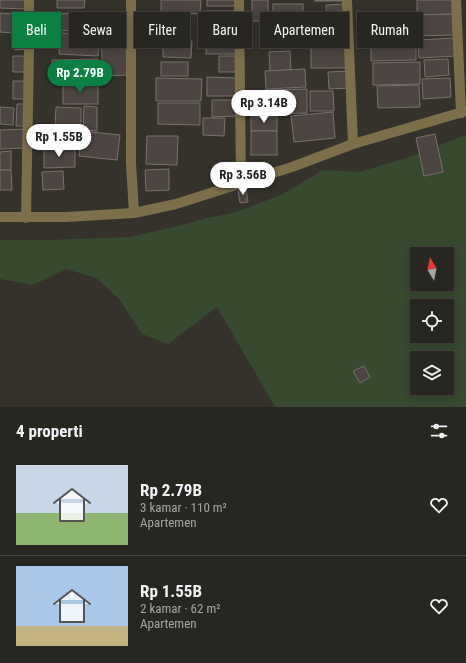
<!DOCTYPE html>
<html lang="id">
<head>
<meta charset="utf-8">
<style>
  body { margin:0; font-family:"Roboto Condensed",sans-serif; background:#302e2a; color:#f1f3f6; height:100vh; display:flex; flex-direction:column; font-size:15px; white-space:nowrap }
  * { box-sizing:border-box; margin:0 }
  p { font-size:13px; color:#a5a5a5 }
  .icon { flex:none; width:22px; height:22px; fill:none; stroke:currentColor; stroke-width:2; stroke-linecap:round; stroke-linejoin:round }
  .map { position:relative; height:407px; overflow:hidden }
  .side { display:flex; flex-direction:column; background:#282621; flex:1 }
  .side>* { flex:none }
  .guide { position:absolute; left:12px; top:12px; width:442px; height:36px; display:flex; gap:8px }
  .needle { width:26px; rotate:350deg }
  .buttons { position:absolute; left:410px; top:247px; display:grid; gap:8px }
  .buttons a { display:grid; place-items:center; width:44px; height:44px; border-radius:0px; background:#282621; box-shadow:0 2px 10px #0003,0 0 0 1px #44433f; font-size:20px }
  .price { position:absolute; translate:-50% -34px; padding:0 9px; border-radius:14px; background:#fff; color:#222; font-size:13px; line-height:26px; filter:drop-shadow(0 1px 2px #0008) }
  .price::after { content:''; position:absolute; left:50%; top:24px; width:12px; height:9px; margin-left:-6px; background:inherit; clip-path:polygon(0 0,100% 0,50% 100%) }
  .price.on { background:#0b8043; color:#fff }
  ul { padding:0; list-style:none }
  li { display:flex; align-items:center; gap:12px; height:100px; padding:0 16px }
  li+li { border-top:1px solid #44433f }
  li span { display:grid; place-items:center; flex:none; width:112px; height:80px; border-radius:0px; color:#555 }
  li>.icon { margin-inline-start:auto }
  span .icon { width:48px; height:48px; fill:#fffc; stroke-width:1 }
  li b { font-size:17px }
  h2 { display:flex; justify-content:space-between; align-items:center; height:48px; padding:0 16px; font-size:17px }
  .chip { padding:0 14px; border-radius:0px; background:#282621; box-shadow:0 2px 10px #0003,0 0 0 1px #44433f; font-size:14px; line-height:36px }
  .chip.on { background:#0b8043; color:#fff }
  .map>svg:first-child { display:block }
  .green { fill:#37492f; fill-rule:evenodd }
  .building { fill:#4c4541; stroke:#79716d }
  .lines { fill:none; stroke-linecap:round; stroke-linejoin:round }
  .street { stroke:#7c6f4a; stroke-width:10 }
</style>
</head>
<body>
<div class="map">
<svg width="466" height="407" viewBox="0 0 466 407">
  <rect width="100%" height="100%" fill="#35322c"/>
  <!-- green -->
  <path class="green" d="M466 135V407H275L217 307 168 344 142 334 119 299 96 278 66 269 33 285 0 279V240H48L130 237 186 224 207 218 234 213 283 194 323 170 359 172 409 157ZM417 254H447V284H417ZM417 306H447V336H417ZM417 358H447V388H417Z"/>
  <!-- building -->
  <g class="building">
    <polygon points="0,0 27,0 26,9 0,8"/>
    <polygon points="57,0 85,0 84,8 57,8"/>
    <polygon points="161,0 201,0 200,14 161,12"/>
    <rect x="207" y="0" width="30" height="6"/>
    <rect x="252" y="0" width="16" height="21"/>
    <rect x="315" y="0" width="29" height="1"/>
    <polygon points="417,0 454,0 454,14 417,15"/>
    <rect x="273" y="4" width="30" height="19"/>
    <polygon points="345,4 346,20 327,22 326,5"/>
    <rect x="206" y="11" width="32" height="43"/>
    <polygon points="28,12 28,32 17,32 16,13"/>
    <polygon points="87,12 88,29 59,31 57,14"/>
    <polygon points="0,13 14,14 14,33 0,32"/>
    <polygon points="454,14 455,35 417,36 417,15"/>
    <polygon points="415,16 416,39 371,40 370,17"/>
    <polygon points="302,25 303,44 267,45 266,26"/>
    <polygon points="307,26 346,26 346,44 308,45"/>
    <polygon points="60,33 99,35 98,56 59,54"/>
    <polygon points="28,35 28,49 15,50 14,36"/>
    <polygon points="127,35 129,75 103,76 101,36"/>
    <polygon points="455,38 456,56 419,58 418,40"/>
    <polygon points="416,39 416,60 371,61 371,40"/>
    <polygon points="163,40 192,41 191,58 163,57"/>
    <rect x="311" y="47" width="36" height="21"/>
    <polygon points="290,51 291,70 270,71 269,52"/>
    <polygon points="13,56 28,56 27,72 13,72"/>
    <rect x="219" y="56" width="18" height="16"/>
    <polygon points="98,59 99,81 53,81 52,60"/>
    <polygon points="448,59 449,75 425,77 424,60"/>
    <rect x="161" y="62" width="27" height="14"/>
    <polygon points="420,62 420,84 373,85 373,63"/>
    <polygon points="305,69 306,87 266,89 265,71"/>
    <polygon points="348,71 349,88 329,89 328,72"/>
    <polygon points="207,77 237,78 237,96 207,96"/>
    <polygon points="156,78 202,79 201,101 156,101"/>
    <polygon points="450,78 451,97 423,99 422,79"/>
    <polygon points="13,81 26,81 27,99 13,99"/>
    <rect x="63" y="84" width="35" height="20"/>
    <polygon points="419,85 420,107 378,108 377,86"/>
    <polygon points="307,89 307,113 264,114 264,90"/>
    <polygon points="310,91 333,91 334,111 310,111"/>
    <polygon points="212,100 235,100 236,116 212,117"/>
    <polygon points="158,103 200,103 200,125 158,124"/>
    <polygon points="17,104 27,104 26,126 16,126"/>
    <polygon points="84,106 97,107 97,131 83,130"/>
    <polygon points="0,107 14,108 13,125 0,124"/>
    <polygon points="56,107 81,108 81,129 55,128"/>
    <polygon points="333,112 335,138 294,142 291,116"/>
    <polygon points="277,116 277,131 251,131 251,117"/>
    <polygon points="203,118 225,118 224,136 203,135"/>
    <polygon points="25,129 26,148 0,149 0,130"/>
    <polygon points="43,130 75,130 75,149 44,149"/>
    <polygon points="82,131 120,135 117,160 79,156"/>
    <rect x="251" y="131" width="26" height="24"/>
    <polygon points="435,134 443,172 424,176 416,138"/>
    <polygon points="147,136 178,136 177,165 146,164"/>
    <polygon points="44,149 75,149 75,167 44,168"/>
    <polygon points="11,151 11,170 0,170 0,152"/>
    <polygon points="169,169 169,190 146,191 145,170"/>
    <polygon points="0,170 11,170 12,190 0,190"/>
    <polygon points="63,171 64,189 43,190 42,172"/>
    <polygon points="246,189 248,202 240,203 238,191"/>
    <polygon points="364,366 370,377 360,383 353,371"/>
  </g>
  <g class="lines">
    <!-- street -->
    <g class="street">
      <polyline points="131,0 131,163 134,213"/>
      <polyline points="239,0 241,184"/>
      <polyline points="347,0 353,144"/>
      <polyline points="456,0 461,113"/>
      <polyline points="0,217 66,217 134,213 176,204 292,167 353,144 466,111"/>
      <polyline points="26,218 29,48 29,0"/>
    </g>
  </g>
</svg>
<div class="buttons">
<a><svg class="needle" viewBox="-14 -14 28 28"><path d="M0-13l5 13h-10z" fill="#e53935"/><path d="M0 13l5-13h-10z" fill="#a5a5a5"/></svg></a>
<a><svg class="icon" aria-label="locate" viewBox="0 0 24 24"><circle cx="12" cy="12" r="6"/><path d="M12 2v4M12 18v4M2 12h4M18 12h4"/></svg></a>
<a><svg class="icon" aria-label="layers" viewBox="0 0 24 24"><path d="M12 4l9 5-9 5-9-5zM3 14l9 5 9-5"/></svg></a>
</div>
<b class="price on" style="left:80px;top:94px">Rp 2.79B</b>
<b class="price" style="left:264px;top:124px">Rp 3.14B</b>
<b class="price" style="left:59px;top:158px">Rp 1.55B</b>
<b class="price" style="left:243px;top:196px">Rp 3.56B</b>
<div class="guide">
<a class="chip on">Beli</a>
<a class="chip">Sewa</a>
<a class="chip">Filter</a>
<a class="chip">Baru</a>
<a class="chip">Apartemen</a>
<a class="chip">Rumah</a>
</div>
</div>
<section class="side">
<h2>4 properti<svg class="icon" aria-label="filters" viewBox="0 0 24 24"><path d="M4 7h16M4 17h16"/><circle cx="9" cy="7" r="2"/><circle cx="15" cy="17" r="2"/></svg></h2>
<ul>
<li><span style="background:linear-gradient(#c9d6e8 60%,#8fb573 0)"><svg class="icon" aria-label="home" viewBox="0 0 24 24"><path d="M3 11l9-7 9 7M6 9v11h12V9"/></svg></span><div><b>Rp 2.79B</b><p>3 kamar · 110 m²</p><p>Apartemen</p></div><svg class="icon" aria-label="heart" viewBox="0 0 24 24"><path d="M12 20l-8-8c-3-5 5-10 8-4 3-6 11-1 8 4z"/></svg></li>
<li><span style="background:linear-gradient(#a9c7e8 75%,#c2b280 0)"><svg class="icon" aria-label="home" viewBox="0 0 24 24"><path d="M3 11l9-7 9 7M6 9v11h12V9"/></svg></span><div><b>Rp 1.55B</b><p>2 kamar · 62 m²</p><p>Apartemen</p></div><svg class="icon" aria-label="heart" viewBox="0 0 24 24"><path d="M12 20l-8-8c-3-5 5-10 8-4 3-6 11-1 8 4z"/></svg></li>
</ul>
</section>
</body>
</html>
